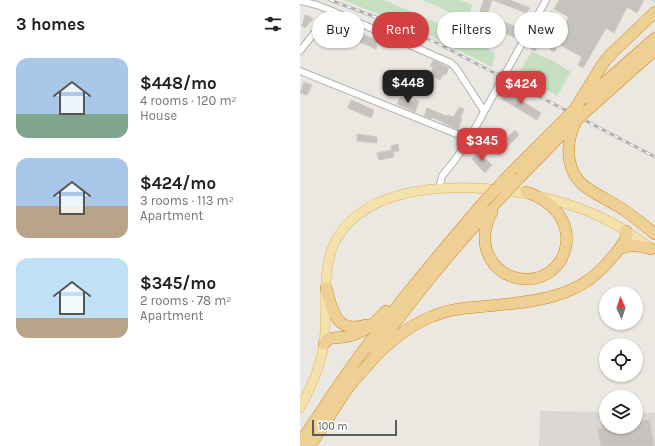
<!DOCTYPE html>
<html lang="en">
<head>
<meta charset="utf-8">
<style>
  body { margin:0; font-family:Karla,sans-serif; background:#f2f2f2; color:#202124; height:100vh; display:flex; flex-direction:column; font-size:15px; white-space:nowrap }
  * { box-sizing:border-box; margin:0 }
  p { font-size:13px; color:#757577 }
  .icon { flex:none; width:22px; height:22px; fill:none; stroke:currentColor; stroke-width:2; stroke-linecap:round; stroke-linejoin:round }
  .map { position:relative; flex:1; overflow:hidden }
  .details { display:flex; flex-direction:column; background:#fff; width:300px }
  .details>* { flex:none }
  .top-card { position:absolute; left:12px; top:12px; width:283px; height:36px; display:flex; gap:8px }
  .needle { width:26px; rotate:357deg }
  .buttons { position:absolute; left:299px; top:286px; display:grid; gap:8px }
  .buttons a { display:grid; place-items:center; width:44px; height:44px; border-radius:50%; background:#fff; box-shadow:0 1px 3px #0004; font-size:20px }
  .scale { position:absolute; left:12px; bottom:10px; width:85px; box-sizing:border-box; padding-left:4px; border:2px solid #5a5d60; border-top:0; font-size:11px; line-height:14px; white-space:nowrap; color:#5a5d60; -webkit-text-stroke:3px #fff; paint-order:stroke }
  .price { position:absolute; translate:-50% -34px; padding:0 9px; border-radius:8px; background:#d34042; color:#fff; font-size:13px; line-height:26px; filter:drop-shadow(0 1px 2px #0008) }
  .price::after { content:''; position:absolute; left:50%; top:24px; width:12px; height:9px; margin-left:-6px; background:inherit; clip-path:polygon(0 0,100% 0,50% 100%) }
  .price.on { background:#222; color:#fff }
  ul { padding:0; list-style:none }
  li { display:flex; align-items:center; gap:12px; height:100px; padding:0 16px }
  li span { display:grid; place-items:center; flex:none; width:112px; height:80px; border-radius:12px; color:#555 }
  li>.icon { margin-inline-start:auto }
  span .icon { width:48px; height:48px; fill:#fffc; stroke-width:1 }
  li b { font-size:17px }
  h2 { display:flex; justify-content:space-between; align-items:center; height:48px; padding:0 16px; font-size:17px }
  .tag { padding:0 14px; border-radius:18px; background:#fff; box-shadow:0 1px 3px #0004; font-size:14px; line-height:36px }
  .tag.on { background:#d34042; color:#fff }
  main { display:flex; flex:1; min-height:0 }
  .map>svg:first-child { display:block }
  .industrial { fill:#dad7d4 }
  .green { fill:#c4e0c1 }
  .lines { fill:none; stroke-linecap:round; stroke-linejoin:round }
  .stream { stroke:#a9daf4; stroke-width:1.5 }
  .building { fill:#c6c3be; stroke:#cfc9c1 }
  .minor-casing { stroke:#afb2b5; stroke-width:8 }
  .primary-casing { stroke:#dfb267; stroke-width:10 }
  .motorway-casing { stroke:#d1871b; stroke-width:12 }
  .minor { stroke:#fff; stroke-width:6 }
  .primary { stroke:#f4e2ad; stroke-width:9 }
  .motorway { stroke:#efd094; stroke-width:11 }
  .rail-casing { stroke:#b0b1b1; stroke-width:3 }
  .rail { stroke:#fff; stroke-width:1.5; stroke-dasharray:4.5; stroke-linecap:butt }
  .motorway-bridge-casing { stroke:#d1871b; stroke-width:12; stroke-linecap:butt }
  .motorway-bridge { stroke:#efd094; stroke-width:11 }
</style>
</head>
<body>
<main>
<section class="details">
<h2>3 homes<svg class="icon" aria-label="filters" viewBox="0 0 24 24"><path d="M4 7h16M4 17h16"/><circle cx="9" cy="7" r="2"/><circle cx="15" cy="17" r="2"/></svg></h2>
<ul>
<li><span style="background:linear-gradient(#a9c7e8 70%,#7fa58c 0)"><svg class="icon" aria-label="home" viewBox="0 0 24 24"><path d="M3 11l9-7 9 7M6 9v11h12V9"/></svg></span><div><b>$448/mo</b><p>4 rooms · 120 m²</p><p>House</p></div></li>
<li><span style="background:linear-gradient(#a9c7e8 60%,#b9a48a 0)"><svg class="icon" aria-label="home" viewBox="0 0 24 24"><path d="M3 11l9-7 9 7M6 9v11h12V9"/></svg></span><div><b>$424/mo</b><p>3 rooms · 113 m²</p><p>Apartment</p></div></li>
<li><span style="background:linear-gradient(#bfe0f5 75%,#b9a48a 0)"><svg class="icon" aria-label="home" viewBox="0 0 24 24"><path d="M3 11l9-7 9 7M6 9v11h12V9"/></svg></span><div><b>$345/mo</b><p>2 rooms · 78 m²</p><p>Apartment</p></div></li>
</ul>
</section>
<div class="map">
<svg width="355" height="446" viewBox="0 0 355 446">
  <rect width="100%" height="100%" fill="#ebe8e2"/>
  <!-- industrial -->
  <polygon class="industrial" points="240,411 306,412 306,427 336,427 336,412 355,413 355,446 239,446"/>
  <!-- green -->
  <g class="green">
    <polygon points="43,0 84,0 131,20 155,31 160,17 123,0 160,0 172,5 165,36 195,53 192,67 114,28"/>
    <polygon points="232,51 245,58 246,57 271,72 257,96 232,81 230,84 217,76"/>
  </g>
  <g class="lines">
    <!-- stream -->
    <polyline class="stream" points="353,0 355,2"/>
  </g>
  <!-- building -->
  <g class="building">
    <polygon points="184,0 192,0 187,15 219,28 214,37 176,22"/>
    <polygon points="193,0 210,0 230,8 226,13"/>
    <polygon points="259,0 344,0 337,13 327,7 314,33 306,28 283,68 278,65 282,57 259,44 254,52 250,50 269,17 254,9"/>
    <polygon points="251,11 256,13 235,51 230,48"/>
    <polygon points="5,15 9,16 13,19 5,28 2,26"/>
    <polygon points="30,22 36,23 36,22 53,28 54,26 58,27 56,32 77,40 76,49 60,42 61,41 50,36 51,33 39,28 36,35 31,34 32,32 27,30"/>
    <polygon points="133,60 149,68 146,75 143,74 140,80 130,75 133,67 130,66"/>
    <polygon points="4,82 12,85 7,95 0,93"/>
    <polygon points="207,91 241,113 237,120 202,99"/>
    <polygon points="100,97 113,102 115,99 119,101 115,112 97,104"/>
    <polygon points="51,100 74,110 71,118 48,108"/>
    <polygon points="159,107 164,109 160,118 162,119 158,130 132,117 131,119 124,116 127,108 146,116 147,115 154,117"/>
    <polygon points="215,130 219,135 199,155 195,151"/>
    <polygon points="57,134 77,137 77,143 57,141"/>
    <polygon points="98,144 99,151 93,152 94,157 79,160 77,153 92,150 91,146"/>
    <polygon points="178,152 192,165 185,173 172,159"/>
    <polygon points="306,415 306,427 336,427 336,422 349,420 354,446 301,446 298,428 303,428 301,418"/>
  </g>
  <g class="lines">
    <!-- minor casing -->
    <g class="minor-casing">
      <g id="minor">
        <polyline points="0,1 17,5 32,11 151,63 156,68 184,111"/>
        <polyline points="0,51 32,11"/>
        <polyline points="0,71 169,139"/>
        <polyline points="139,189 142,176 155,160 169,139 246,0"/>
      </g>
    </g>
    <!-- primary casing -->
    <g class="primary-casing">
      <path id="primary" d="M0 408C13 384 24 359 25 331 27 302 22 271 34 244 69 169 209 183 273 206 301 215 327 230 350 248"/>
    </g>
    <!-- motorway casing -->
    <g class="motorway-casing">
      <g id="motorway">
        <polyline points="287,98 355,38"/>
        <polyline points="275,109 304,62 312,53 355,12"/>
        <polyline points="283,114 355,50"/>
        <path d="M276 121C265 143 265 173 287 188 297 195 310 201 321 208 333 216 344 225 355 234"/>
        <polyline points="209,175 267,117"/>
        <polyline points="221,176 272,124"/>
        <path d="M192 212C184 226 182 244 190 258 195 267 204 274 213 277 266 293 295 215 226 192"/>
        <path d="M319 249C330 244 340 245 351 249"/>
        <path d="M26 288C32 309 36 335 66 325"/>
        <path d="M24 344 28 339C35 337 43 338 50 336 65 332 76 322 86 311"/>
        <path d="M75 350C115 295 158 242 205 193"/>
        <path d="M48 388C71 360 98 329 133 316 147 310 162 308 177 307 225 302 275 302 308 262 315 254 324 245 327 235L326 231"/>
        <path d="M0 444C9 428 20 414 30 398 76 329 129 266 183 203"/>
        <polyline points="10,446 51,383"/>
      </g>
    </g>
    <!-- minor -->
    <use href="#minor" class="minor"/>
    <!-- primary -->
    <use href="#primary" class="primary"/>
    <!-- motorway -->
    <use href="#motorway" class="motorway"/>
    <!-- rail casing -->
    <g class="rail-casing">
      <polyline id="rail" points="30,0 89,22 137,43 355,157"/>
    </g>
    <!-- rail -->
    <use href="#rail" class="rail"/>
    <!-- motorway-bridge casing -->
    <g class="motorway-bridge-casing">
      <g id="motorway-bridge">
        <polyline points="267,117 275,109"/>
        <polyline points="276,121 283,114"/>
        <polyline points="205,193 221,176"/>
        <polyline points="183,203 209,175"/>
      </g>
    </g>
    <!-- motorway-bridge -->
    <use href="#motorway-bridge" class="motorway-bridge"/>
  </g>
</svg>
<div class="buttons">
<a><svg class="needle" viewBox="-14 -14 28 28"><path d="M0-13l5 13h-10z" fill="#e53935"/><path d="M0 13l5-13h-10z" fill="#757577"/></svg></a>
<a><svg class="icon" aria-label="locate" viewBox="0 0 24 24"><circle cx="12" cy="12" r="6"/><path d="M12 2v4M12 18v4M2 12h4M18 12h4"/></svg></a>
<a><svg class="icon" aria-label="layers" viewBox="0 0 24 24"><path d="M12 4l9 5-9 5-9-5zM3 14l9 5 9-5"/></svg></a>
</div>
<div class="scale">100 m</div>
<b class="price on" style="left:108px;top:104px">$448</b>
<b class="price" style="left:221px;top:105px">$424</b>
<b class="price" style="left:182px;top:162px">$345</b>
<div class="top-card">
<a class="tag">Buy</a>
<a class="tag on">Rent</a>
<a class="tag">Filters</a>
<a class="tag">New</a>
</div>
</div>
</main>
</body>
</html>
